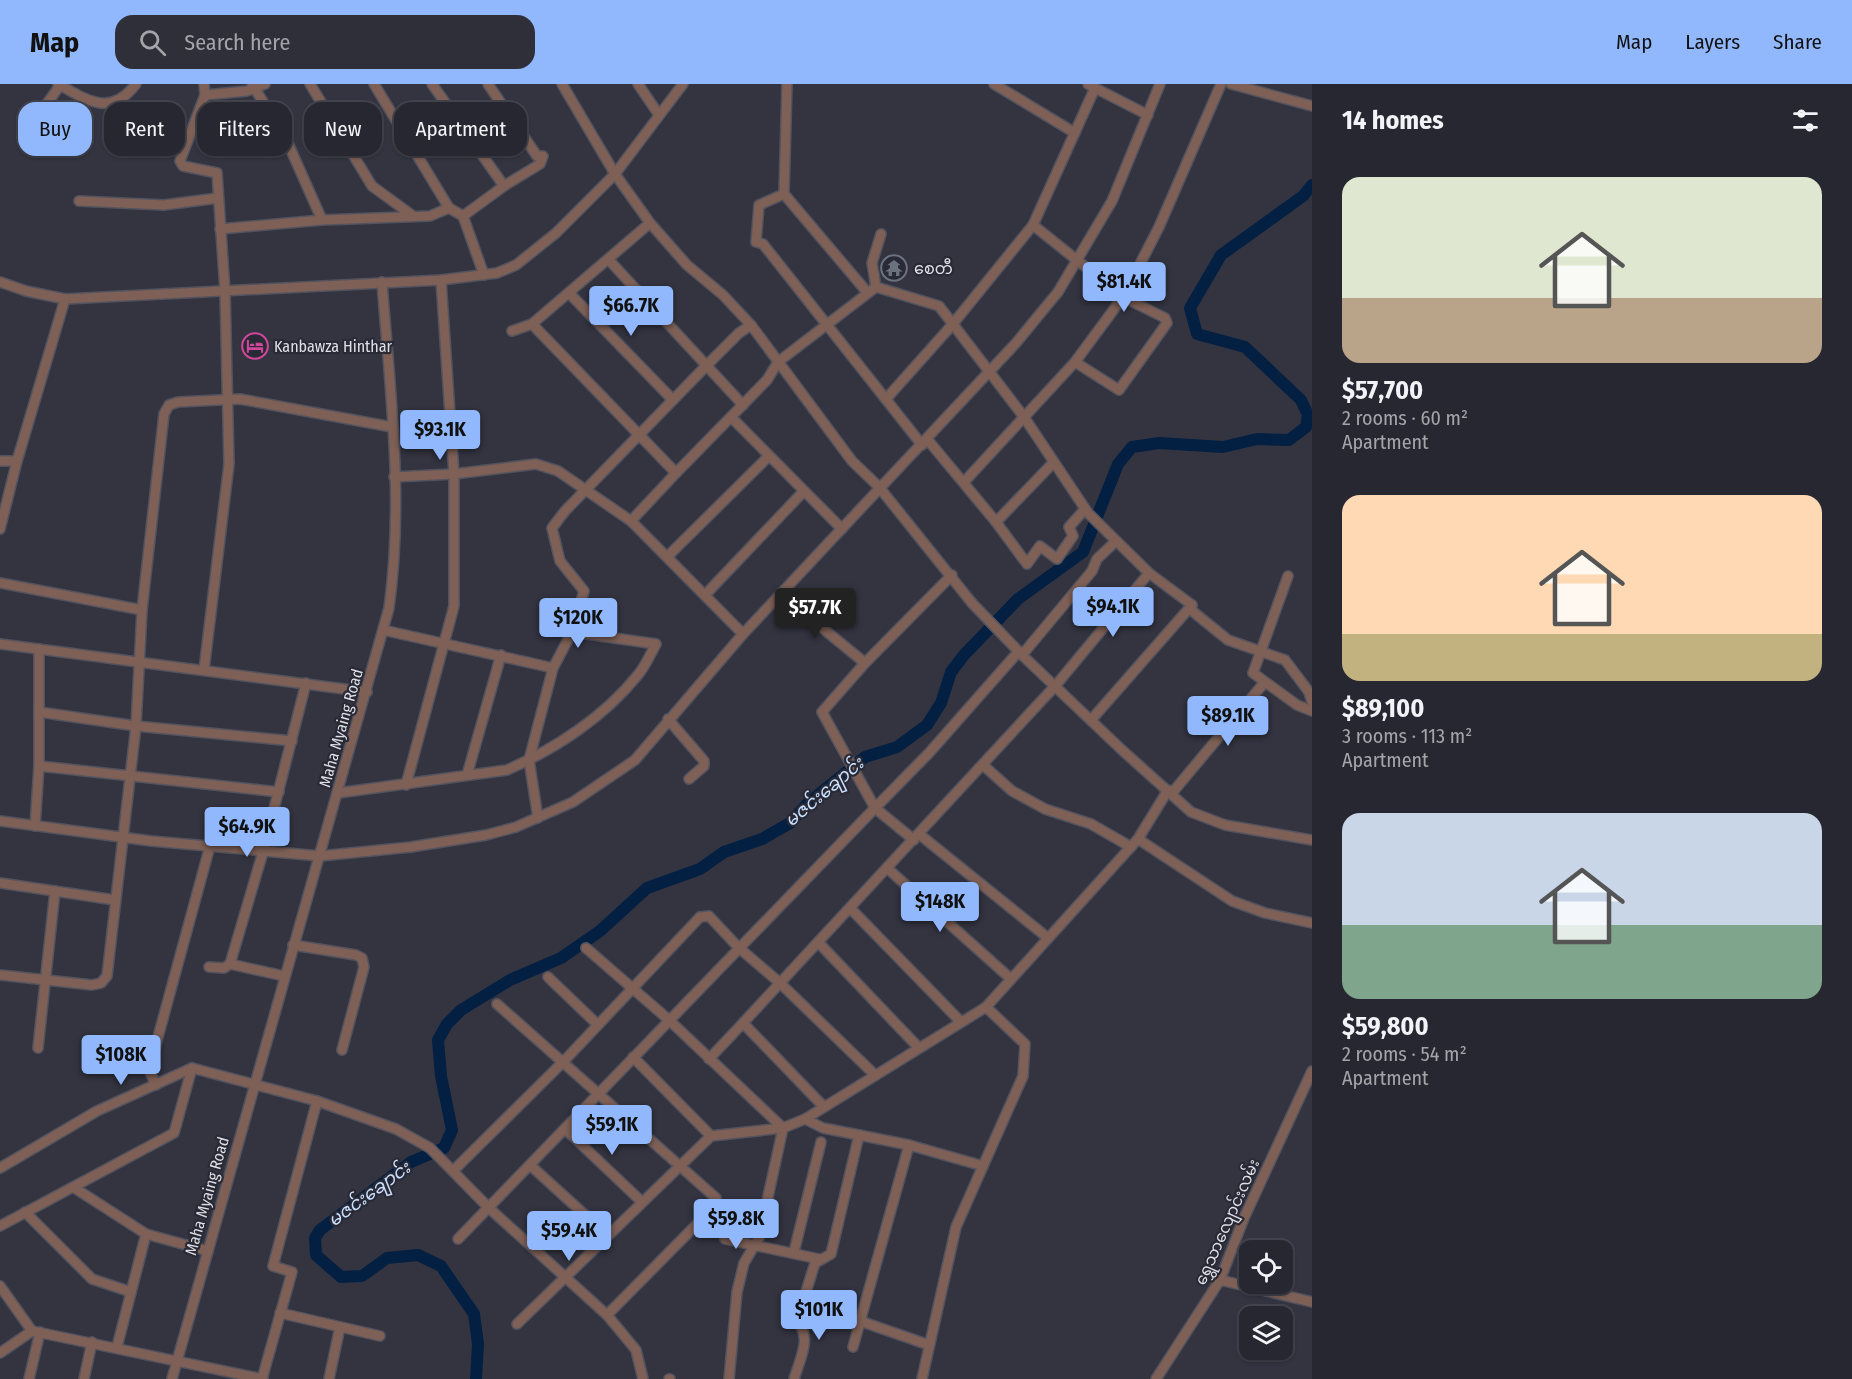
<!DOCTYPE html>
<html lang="en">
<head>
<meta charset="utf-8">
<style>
  body { margin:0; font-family:"Fira Sans Condensed","Noto Sans Myanmar",sans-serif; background:#2f2f39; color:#f1f3f6; height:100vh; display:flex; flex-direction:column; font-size:22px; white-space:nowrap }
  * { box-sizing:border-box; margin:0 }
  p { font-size:20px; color:#a4a5ab }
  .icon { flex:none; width:33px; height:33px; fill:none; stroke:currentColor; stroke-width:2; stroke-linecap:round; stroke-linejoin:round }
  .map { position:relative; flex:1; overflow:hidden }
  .drawer { display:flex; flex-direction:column; background:#272731; width:540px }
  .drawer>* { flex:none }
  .top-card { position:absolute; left:18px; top:18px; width:570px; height:54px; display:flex; gap:12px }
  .fabs { position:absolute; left:1239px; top:1156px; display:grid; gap:12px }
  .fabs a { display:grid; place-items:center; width:54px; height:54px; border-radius:12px; background:#272731; box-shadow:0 2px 4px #0004,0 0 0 2px #43444d; font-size:30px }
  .price { position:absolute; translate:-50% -51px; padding:0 14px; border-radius:6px; background:#91b8fd; color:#111; font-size:20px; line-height:39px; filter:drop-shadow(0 2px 3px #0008) }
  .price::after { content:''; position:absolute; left:50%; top:36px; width:18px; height:14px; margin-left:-9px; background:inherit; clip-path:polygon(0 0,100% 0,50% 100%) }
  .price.selected { background:#222; color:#fff }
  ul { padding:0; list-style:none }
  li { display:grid; align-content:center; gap:12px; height:318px; padding:0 30px }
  li span { display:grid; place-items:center; height:186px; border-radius:18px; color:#555 }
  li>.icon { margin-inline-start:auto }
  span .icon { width:108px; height:108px; fill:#fffc; stroke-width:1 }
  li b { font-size:26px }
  h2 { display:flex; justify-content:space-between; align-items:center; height:72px; padding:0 30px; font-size:26px }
  .chip { padding:0 21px; border-radius:18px; background:#272731; box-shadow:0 2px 4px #0004,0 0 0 2px #43444d; font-size:21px; line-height:54px }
  .chip.selected { background:#91b8fd; color:#111 }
  header { display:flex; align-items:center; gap:36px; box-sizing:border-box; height:84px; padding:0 30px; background:#91b8fd; color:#111 }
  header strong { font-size:28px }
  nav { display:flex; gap:33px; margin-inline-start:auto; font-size:21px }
  .search { width:420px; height:54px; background:#2f2f39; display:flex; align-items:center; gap:15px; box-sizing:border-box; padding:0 21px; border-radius:18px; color:#a4a5ab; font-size:22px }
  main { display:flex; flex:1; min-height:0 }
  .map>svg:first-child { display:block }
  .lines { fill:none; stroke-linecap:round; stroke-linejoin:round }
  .river { stroke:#032043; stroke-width:12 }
  .minor-casing { stroke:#53535f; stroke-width:12 }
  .minor { stroke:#7e6056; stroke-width:9 }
  .labels { text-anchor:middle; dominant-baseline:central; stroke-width:4.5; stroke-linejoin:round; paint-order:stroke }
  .poi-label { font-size:16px; fill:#dfdfe7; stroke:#2a2a36; text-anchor:start }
  .street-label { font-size:16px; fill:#dfdfe7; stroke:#2a2a36 }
  .water-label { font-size:18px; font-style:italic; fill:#c9e0ff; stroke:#2a2a36 }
</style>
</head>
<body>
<header>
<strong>Map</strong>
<div class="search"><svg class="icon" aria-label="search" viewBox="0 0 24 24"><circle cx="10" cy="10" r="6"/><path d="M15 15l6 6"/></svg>Search here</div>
<nav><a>Map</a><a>Layers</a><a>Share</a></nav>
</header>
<main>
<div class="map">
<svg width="1312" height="1295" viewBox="0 0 1312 1295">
  <rect width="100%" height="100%" fill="#343441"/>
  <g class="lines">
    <!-- river -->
    <polyline class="river" points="476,1295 478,1260 474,1230 441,1182 418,1171 387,1174 362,1192 341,1193 316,1171 315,1154 320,1146 411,1078 444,1064 452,1046 441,992 438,956 447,940 461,926 510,896 561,874 600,847 647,804 700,785 724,768 762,755 790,739 807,720 865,673 897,663 927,641 941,619 951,588 964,571 1018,515 1083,468 1118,380 1132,363 1159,359 1223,363 1257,355 1289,356 1306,343 1308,331 1301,316 1245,263 1197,250 1190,224 1221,171 1303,112 1312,101"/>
    <!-- minor casing -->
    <g class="minor-casing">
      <g id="minor">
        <path d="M58 0C88 17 111 33 136 0"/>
        <polyline points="252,0 287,57 322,136"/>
        <polyline points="310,0 372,102 413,132"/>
        <polyline points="374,0 449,124 463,132 484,191"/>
        <polyline points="432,0 504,102"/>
        <polyline points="562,0 615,90 650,139 532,240 676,389 631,437 743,550"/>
        <polyline points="638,0 659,31"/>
        <polyline points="787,0 784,110 867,208"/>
        <polyline points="994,0 1075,49"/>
        <polyline points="1231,0 1312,22"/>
        <polyline points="1095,4 1148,31"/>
        <polyline points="205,11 247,7 265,0"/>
        <polyline points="31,42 61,0"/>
        <polyline points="784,110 759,121 756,158 763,160 922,361"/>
        <polyline points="79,117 164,121 218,114"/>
        <polyline points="463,132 504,102 540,80 543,72 537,72 488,0"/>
        <polyline points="650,139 687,181 723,211 751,241 852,377 879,403 972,519 1022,571 1122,666 1191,728 1225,741 1312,756"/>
        <polyline points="1033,141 1123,213 1165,234 1167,239 1119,306 1075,278"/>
        <polyline points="220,145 322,136 430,132 449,124"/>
        <polyline points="881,150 872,179 876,203 939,222 1024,333 1088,429 1149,489 1192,521 1191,526 1228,556 1285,576 1309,608 1312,618"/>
        <polyline points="608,175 743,321"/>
        <polyline points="0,198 26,207 65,215 441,196 497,189 516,181 556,149 615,90 683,0"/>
        <polyline points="570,210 673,316"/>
        <polyline points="512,247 532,240"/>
        <polyline points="886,315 952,241 1033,141 1095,4 1088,0"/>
        <polyline points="731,333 842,445"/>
        <polyline points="927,355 996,438 1053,379"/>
        <polyline points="0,377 17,377"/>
        <polyline points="676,389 767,296 778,278 876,203"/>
        <polyline points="394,393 454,390 536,380 558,387 631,437"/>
        <polyline points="964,398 1075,278 1123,213 1159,143 1221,0"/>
        <polyline points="996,438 1027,480 1040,462 1057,475 1073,452 1069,443 1085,425"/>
        <polyline points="0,445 17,377 65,215"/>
        <polyline points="667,473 769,372"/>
        <polyline points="1288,492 1253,589 1297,621 1312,627"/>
        <polyline points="0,499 142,526"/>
        <polyline points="785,507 826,547 865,579"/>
        <polyline points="705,511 804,407"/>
        <polyline points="383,546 553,584"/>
        <polyline points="0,560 367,608"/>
        <polyline points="1022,571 1092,487 1097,475 1116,457"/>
        <polyline points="204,586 229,380 225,207 217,89 183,82 180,77 205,11 204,0"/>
        <polyline points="39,628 136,642 292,657"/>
        <polyline points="668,635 704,677 704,682 689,695"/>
        <polyline points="1092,635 1192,521"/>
        <polyline points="983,681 1012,707 1045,725 1091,740 1131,763"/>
        <polyline points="39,682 39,565"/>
        <polyline points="467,691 501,571"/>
        <polyline points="406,701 454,522 454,390 441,196"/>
        <path d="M338 709 507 686C555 665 604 633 637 592 645 583 650 571 656 560L572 548"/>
        <polyline points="1172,709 1264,599"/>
        <polyline points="538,734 529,676 553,584 572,548 584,507 560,477 552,444 565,427 707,281 739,249 751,241"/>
        <polyline points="0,737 151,757 320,772 411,763 486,751 516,743 573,718 635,676 743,550 1016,259 1058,208 1112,117 1160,0"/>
        <polyline points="35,742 39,682 279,708"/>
        <polyline points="919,750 1048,854"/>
        <polyline points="1138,755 1232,817 1265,829 1312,839"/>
        <polyline points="914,756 875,724 929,669 1019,567"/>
        <polyline points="887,784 1011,895"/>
        <polyline points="0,799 115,816"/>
        <polyline points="850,824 961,938"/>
        <polyline points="818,858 919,964"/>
        <polyline points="293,861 356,871 362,874 364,883 342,966"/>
        <polyline points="586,864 669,936 783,1044 759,1154 744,1179 737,1208 729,1295"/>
        <polyline points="209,883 224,884 230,880"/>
        <polyline points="0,891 92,901 101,899 107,892 136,642 142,526 164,330 169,321 178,318 240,315 392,343"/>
        <polyline points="284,892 230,880 263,768 306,599"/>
        <polyline points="548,893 598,941"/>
        <polyline points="497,920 716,1114 716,1120 712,1125 607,1231"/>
        <polyline points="986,923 1138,755 1168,706"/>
        <polyline points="38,964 55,807"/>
        <polyline points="633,973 711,1052"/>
        <polyline points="709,975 743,939"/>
        <polyline points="156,1001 149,986 210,762"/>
        <polyline points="824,1023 743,939 1056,601 1149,489"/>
        <polyline points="805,1035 823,1044 859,1051"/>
        <polyline points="565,1045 642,1118"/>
        <polyline points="530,1081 607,1151"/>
        <polyline points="0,1084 97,1027 192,984 317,1017 396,1045 430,1064 489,1124 607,1231 636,1266 643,1295"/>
        <polyline points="453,1087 564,977 700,833 709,832 738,863 780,899 875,991"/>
        <polyline points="73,1103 146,1150 208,1167"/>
        <polyline points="25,1128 92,1195 131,1208"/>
        <polyline points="0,1142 174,1049 192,984"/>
        <polyline points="458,1155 875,724 822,628 865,579 952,491"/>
        <polyline points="725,1155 819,1175"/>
        <polyline points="794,1168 821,1058"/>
        <polyline points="1220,1196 1312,1218"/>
        <polyline points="0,1202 32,1247 263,1295"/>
        <polyline points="805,1211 860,1237 929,1261"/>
        <polyline points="280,1229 380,1252"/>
        <polyline points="517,1240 711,1052 783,1044 805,1035 986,923 1025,960 1023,992 956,1143 922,1295"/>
        <polyline points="117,1263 146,1150"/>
        <polyline points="853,1263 909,1061"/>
        <polyline points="0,1269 32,1247"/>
        <polyline points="29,1295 40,1248"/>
        <polyline points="84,1295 92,1258"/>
        <path d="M172 1295 389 524C404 416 390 306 382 198"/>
        <polyline points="262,1295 292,1188 273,1182 317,1017"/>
        <polyline points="329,1295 340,1243"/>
        <polyline points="669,1295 670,1295"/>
        <path d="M794 1295C803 1266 813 1254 792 1228L794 1221 805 1211 815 1179 831 1170 859 1051 909 1061 983 1082"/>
        <polyline points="1156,1295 1220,1196 1244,1134 1312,987"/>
      </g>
    </g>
    <!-- minor -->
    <use href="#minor" class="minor"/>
  </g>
  <!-- icons -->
  <defs>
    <g id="temple-ring" transform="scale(1.35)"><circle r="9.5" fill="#2a2a36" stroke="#6b7280" stroke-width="1.5"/><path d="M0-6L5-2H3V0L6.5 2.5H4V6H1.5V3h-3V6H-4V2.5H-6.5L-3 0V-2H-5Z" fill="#6b7280"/></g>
    <g id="hotel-ring" transform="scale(1.35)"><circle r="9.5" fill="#2a2a36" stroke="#d1479c" stroke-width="1.5"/><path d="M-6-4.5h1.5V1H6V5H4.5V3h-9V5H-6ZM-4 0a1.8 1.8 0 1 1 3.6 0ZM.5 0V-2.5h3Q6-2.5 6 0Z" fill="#d1479c"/></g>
  </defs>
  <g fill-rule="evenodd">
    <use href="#temple-ring" x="894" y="184"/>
    <use href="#hotel-ring" x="255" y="262"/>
  </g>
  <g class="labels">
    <!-- poi labels -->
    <g class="poi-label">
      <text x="914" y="184">စေတီ</text>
      <text x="274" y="262">Kanbawza Hinthar</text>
    </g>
    <!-- street labels -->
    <g class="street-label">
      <text transform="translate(341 644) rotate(-74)">Maha Myaing Road</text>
      <text transform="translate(207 1112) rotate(-74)">Maha Myaing Road</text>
      <text transform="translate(1227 1138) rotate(-66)">ရွှေသာလျောင်းလမ်း</text>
    </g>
    <!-- water labels -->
    <g class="water-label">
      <text transform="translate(824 708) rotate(-40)">မဇင်းချောင်း</text>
      <text transform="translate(369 1110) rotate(-36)">မဇင်းချောင်း</text>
    </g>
  </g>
</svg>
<div class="fabs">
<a><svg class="icon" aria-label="locate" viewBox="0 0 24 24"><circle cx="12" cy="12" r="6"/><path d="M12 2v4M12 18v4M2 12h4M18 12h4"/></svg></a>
<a><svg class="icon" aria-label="layers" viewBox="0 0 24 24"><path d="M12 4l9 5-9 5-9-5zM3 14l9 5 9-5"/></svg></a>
</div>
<b class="price" style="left:1124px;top:229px">$81.4K</b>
<b class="price" style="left:631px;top:253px">$66.7K</b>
<b class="price" style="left:440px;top:377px">$93.1K</b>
<b class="price" style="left:1113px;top:554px">$94.1K</b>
<b class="price selected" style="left:815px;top:555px">$57.7K</b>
<b class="price" style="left:578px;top:565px">$120K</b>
<b class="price" style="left:1228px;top:663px">$89.1K</b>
<b class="price" style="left:247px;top:774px">$64.9K</b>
<b class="price" style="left:940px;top:849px">$148K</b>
<b class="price" style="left:121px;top:1002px">$108K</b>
<b class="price" style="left:612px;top:1072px">$59.1K</b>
<b class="price" style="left:736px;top:1166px">$59.8K</b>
<b class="price" style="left:569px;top:1178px">$59.4K</b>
<b class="price" style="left:819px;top:1257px">$101K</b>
<div class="top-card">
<a class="chip selected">Buy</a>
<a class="chip">Rent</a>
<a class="chip">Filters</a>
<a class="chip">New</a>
<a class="chip">Apartment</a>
</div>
</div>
<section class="drawer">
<h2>14 homes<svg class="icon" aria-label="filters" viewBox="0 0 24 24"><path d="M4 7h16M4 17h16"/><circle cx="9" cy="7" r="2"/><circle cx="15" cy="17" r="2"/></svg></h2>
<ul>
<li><span style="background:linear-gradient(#dfe7d0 65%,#b9a48a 0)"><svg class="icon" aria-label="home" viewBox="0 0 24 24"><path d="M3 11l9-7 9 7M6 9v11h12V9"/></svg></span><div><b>$57,700</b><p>2 rooms · 60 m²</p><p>Apartment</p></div></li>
<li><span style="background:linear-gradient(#ffd9b3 75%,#c2b280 0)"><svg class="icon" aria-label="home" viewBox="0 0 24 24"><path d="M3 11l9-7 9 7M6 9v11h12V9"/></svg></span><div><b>$89,100</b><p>3 rooms · 113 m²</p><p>Apartment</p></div></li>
<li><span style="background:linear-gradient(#c9d6e8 60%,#7fa58c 0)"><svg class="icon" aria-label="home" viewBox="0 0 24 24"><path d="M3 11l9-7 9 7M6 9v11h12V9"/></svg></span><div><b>$59,800</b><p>2 rooms · 54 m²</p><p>Apartment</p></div></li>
</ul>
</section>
</main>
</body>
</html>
